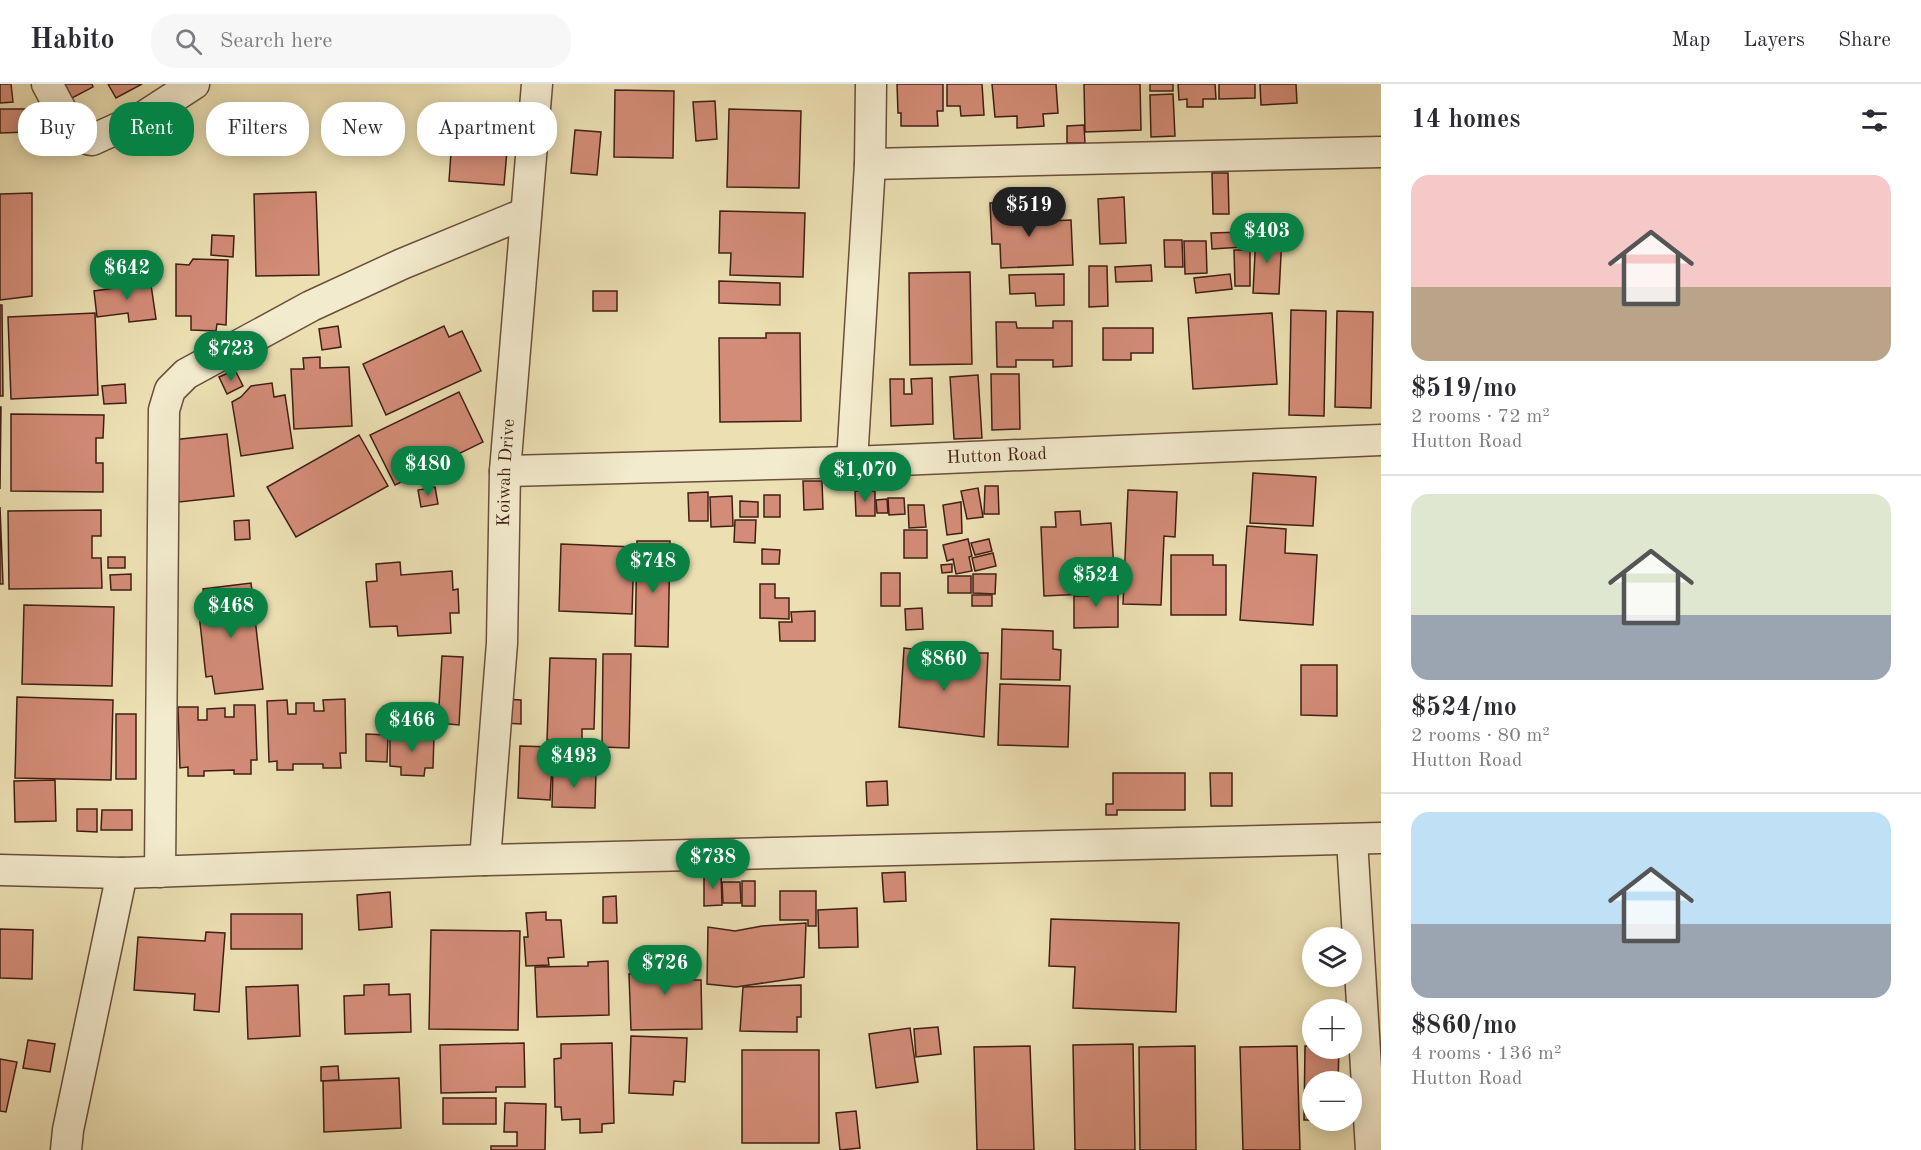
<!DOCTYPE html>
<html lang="en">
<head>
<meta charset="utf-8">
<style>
  body { margin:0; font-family:"Old Standard TT",serif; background:#f7f7f7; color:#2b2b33; height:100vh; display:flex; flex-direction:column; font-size:22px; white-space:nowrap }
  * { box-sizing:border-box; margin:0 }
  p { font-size:20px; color:#7c7c81 }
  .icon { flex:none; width:33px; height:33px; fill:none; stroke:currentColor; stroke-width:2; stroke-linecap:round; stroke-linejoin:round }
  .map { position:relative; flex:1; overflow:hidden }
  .sheet { display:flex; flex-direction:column; background:#fff; width:540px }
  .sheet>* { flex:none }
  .hud { position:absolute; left:18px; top:18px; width:570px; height:54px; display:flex; gap:12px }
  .tools { position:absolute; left:1302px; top:843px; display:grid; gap:12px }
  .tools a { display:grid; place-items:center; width:60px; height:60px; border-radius:50%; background:#fff; box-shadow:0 3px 15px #0003; font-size:30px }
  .price { position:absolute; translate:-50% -51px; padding:0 14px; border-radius:21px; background:#0b8043; color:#fff; font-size:20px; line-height:39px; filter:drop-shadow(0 2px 3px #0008) }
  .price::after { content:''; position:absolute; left:50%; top:36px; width:18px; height:14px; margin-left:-9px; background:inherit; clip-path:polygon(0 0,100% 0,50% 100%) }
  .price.selected { background:#222; color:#fff }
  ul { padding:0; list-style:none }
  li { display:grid; align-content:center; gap:12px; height:318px; padding:0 30px }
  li+li { border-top:2px solid #e1e1e2 }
  li span { display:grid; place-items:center; height:186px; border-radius:18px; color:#555 }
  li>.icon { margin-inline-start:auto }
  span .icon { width:108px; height:108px; fill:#fffc; stroke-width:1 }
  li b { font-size:26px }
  h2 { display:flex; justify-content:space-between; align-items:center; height:72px; padding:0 30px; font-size:26px }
  .pill { padding:0 21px; border-radius:24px; background:#fff; box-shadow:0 3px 15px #0003; font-size:21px; line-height:54px }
  .pill.selected { background:#0b8043; color:#fff }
  header { display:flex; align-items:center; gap:36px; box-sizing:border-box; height:84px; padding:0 30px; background:#fff; border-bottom:2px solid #e1e1e2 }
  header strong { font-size:28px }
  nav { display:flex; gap:33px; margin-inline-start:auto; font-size:21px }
  .search { width:420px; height:54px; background:#f7f7f7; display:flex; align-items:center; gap:15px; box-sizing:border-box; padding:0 21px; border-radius:24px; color:#7c7c81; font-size:22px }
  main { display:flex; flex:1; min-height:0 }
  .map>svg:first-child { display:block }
  .building { fill:#d38c77; stroke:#3f1f13; stroke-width:1.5 }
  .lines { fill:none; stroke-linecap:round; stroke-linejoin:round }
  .street-casing { stroke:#6a4f3b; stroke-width:33 }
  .street { stroke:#f3ebce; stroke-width:30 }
  .labels { text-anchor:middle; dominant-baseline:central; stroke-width:4.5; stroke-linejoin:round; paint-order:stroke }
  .street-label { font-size:18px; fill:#3f1f13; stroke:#f3ebce }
</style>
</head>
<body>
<header>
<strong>Habito</strong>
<div class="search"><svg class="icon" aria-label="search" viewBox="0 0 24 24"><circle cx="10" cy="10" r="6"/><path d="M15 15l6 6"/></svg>Search here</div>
<nav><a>Map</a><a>Layers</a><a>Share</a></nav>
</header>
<main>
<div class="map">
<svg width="1381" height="1066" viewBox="0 0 1381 1066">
  <rect width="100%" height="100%" fill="#ece0b3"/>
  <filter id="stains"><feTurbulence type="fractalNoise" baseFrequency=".00333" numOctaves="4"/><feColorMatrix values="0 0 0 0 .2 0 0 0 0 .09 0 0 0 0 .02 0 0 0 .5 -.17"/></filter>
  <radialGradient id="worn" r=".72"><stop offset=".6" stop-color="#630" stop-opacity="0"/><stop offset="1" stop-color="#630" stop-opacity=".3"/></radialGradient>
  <!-- building -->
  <g class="building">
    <polygon points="0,0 11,0 13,18 0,19"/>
    <polygon points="65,0 92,0 93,3 72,14"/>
    <polygon points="108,0 142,0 116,14"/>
    <polygon points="897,0 943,0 943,27 937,27 938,42 901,42 901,29 898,29"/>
    <polygon points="947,0 982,0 984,31 961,32 960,22 947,22"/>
    <polygon points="992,0 1056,0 1058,29 1043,30 1044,42 1017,44 1017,32 995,33"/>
    <polygon points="1084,0 1140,0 1141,46 1085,48"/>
    <rect x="1150" y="0" width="23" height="7"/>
    <polygon points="1178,0 1215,0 1216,15 1203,15 1203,23 1187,23 1187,15 1179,16"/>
    <polygon points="1219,0 1255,0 1255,14 1219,15"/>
    <polygon points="1260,0 1296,0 1297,19 1261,21"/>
    <polygon points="615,6 674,7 673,74 614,73"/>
    <polygon points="1173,10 1175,52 1151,53 1150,11"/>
    <polygon points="715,17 717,55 696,57 693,18"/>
    <polygon points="0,25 27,25 28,48 0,49"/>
    <polygon points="729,25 801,27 799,104 727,103"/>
    <polygon points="1084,41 1085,59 1067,59 1067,42"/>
    <polygon points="486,42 509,44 504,101 449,97 452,54 485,57"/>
    <polygon points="575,46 601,48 597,91 571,89"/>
    <polygon points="1212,89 1228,89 1229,130 1213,130"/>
    <polygon points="316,108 319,191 256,192 254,110"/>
    <polygon points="32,109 32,212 0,216 0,110"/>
    <polygon points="1124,113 1126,159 1100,160 1098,115"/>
    <polygon points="1025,117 1026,138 1071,136 1073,181 1001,184 1000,160 992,160 990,119"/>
    <polygon points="720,127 805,129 803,193 730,191 731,169 719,169"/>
    <polygon points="1242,148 1243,163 1212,165 1211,149"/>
    <polygon points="1256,150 1282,152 1279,210 1253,209"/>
    <polygon points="212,151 234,152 233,173 211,171"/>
    <polygon points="1164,156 1182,156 1183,183 1165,183"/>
    <polygon points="1184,157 1206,157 1207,189 1185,190"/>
    <polygon points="1234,166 1250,166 1250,202 1235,202"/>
    <polygon points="193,175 228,176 226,241 217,240 216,247 191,246 191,232 176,232 176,180 189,181"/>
    <polygon points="1151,181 1152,197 1116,198 1115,183"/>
    <polygon points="1089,182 1107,182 1108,222 1089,223"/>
    <polygon points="970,188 972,280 910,281 909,189"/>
    <polygon points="1064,190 1064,221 1036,222 1035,209 1010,210 1009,191"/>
    <polygon points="1230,190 1232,205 1196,209 1194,194"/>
    <polygon points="150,194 156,235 129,238 128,229 97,233 94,207 129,202 128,197"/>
    <polygon points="719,197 780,199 780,221 719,219"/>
    <rect x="593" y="207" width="24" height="20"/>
    <polygon points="0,221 2,221 3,312 0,312"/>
    <polygon points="1291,226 1326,227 1324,332 1289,331"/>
    <polygon points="1337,227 1373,228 1371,324 1335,323"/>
    <polygon points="95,229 98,311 11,315 8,233"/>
    <polygon points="1272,229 1277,300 1193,305 1188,234"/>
    <polygon points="1053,237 1072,237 1072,282 1053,283 1053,276 1016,276 1016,283 997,283 996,238 1016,238 1017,244 1053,244"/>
    <polygon points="338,242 341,263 322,266 319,245"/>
    <polygon points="444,242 449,253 462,247 481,287 386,331 363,280"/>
    <polygon points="1103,244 1153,244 1153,269 1131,269 1131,276 1103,276"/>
    <polygon points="766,249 800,249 801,337 720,338 719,254 766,254"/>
    <polygon points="320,273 320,284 349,283 352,342 294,345 291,285 304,285 303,274"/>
    <polygon points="235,286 243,302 227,310 219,293"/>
    <polygon points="991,290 1019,290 1020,345 992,346"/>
    <polygon points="978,291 982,354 954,355 950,293"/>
    <polygon points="932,294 933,340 891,342 890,295 904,295 904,310 912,310 911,295"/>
    <polygon points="272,299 274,313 285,311 293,364 241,372 232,318 241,313 251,302"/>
    <polygon points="125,300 126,319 104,320 102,302"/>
    <polygon points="459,308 483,358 395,401 370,351"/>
    <polygon points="0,323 1,323 0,405"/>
    <polygon points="11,330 104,331 103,354 96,354 96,379 103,379 103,408 11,407"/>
    <polygon points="227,350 234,412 179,418 172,356"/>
    <polygon points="359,351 388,402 296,453 267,403"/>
    <polygon points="1253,389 1316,393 1313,442 1250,439"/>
    <polygon points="803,397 822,397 823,425 804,426"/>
    <polygon points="985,402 998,402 999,430 984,430"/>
    <polygon points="435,403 438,420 421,423 418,406"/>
    <polygon points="978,404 983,433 967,435 961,407"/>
    <polygon points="1128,406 1177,408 1175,453 1164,452 1161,521 1123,520"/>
    <polygon points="855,407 875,407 875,432 856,432"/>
    <polygon points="708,408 708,437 689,437 688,409"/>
    <rect x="764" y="411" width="16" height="22"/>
    <polygon points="732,412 733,442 711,443 710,413"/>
    <polygon points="888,414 904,414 905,430 889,431"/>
    <polygon points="887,415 888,429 877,429 876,416"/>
    <polygon points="740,417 758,418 758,433 740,433"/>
    <polygon points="961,418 962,449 947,451 943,421"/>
    <polygon points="908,421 924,421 926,443 909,444"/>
    <polygon points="0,423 3,500 0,500"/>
    <polygon points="101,426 101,452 92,452 92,474 101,474 102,504 9,505 8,427"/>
    <polygon points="1080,427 1081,441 1111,439 1114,485 1084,486 1085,510 1044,512 1041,443 1056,443 1055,428"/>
    <polygon points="249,436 250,455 235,456 234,437"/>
    <polygon points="735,436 756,436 755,459 734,458"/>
    <polygon points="1247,442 1286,445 1285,469 1317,471 1313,541 1240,536"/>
    <rect x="904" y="446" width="23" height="28"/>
    <polygon points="968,455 972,472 969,473 972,487 956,490 953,475 947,477 943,461"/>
    <polygon points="989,455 992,467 975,471 971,459"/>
    <polygon points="637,457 670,457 668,563 635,562"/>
    <polygon points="561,460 634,463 632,530 559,527"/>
    <polygon points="762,465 780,466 779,480 762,480"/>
    <polygon points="993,469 996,482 975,487 972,474"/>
    <polygon points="1171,471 1213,471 1213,481 1226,481 1226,531 1171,531"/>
    <rect x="108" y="473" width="17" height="11"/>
    <polygon points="400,478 401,491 452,487 453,506 458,505 459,529 450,529 451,549 398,552 397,542 370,543 366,498 377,497 376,480"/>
    <polygon points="952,480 952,488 942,489 941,481"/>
    <rect x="881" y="489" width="19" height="33"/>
    <polygon points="131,490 131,506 111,506 110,491"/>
    <polygon points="973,490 996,490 995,510 973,509"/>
    <rect x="948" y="492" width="23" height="17"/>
    <polygon points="251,499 263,605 215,610 212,592 206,593 198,521 205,520 203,505"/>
    <polygon points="1088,499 1107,499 1107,509 1118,509 1118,543 1074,544 1074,512 1088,512"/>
    <polygon points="760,500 775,500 775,514 789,514 789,535 760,534"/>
    <rect x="972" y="511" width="20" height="11"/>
    <polygon points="24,521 114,523 112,602 22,600"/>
    <polygon points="922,524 923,545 906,546 905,525"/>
    <polygon points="815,527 815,557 780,557 779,538 792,538 791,528"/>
    <polygon points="1002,545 1053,547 1053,565 1061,566 1060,596 1001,595"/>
    <polygon points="904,564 944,569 988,569 984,653 899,643"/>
    <polygon points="603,570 631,570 629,664 602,663"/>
    <polygon points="442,572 463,573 459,641 438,639"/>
    <polygon points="550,574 596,575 594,645 582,645 582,657 547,656"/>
    <polygon points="1301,581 1337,581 1337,632 1301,631"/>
    <polygon points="1000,600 1070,602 1068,663 998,661"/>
    <polygon points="17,613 113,616 111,696 15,694"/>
    <polygon points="345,615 346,669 340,669 341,684 323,684 323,680 293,680 293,686 277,686 277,677 269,678 267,617 287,616 288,630 296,630 296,619 314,619 314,627 324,627 323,616"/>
    <polygon points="502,615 521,616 521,640 501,639"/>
    <polygon points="234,621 255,621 257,676 251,676 251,690 234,690 234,686 204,687 204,692 188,692 188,683 180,684 178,623 198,623 198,636 207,636 207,625 225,624 225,633 234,633"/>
    <rect x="116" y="630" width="20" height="65"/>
    <rect x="392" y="634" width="13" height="13"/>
    <polygon points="366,650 388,651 387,678 366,677"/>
    <polygon points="390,650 434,651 433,684 425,684 424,692 401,691 401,683 390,682"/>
    <polygon points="520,662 553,663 550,716 518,714"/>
    <polygon points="553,685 596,686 595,724 552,723"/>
    <polygon points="1113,689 1185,689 1185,726 1117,726 1117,731 1106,731 1106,720 1113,720"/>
    <polygon points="1210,689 1232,689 1232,722 1211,722"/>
    <polygon points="55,696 56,737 15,738 14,697"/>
    <polygon points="887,697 888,721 867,722 866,698"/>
    <polygon points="77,725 97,725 97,748 77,747"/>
    <polygon points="102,726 132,726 132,746 101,746"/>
    <polygon points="905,788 906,817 884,818 882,789"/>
    <polygon points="721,789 722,821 704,822 704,790"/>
    <rect x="742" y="797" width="13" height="25"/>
    <polygon points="722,798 740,798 741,819 723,819"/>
    <polygon points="780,807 816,807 816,842 808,842 808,836 780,836"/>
    <polygon points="390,808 392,843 359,846 357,811"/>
    <polygon points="616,812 617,839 603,839 603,813"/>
    <polygon points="857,824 858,863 819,864 818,826"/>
    <polygon points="546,828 546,836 561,836 564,873 548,874 549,881 526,882 524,853 528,853 526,829"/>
    <rect x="231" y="830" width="71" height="35"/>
    <polygon points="1051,835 1179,839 1176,928 1073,924 1075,883 1049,882"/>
    <polygon points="806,839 804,893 736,903 707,900 708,843 735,847 762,842"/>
    <polygon points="0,845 33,846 32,895 0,894"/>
    <polygon points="431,846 520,847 518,946 429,945"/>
    <polygon points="206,848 225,849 219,928 194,926 195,910 134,906 138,853 205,857"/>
    <polygon points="688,873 688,896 701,896 702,945 631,946 629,890 640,889 639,874"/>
    <polygon points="608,877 609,931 537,933 535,883 588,882 588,878"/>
    <polygon points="389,900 389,911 410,910 411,948 345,950 344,912 364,911 364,901"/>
    <polygon points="298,901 300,952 248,955 246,903"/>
    <polygon points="801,901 801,933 797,933 797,948 740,947 743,903"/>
    <polygon points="938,943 941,970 916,973 914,945"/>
    <polygon points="910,944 918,998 876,1004 869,950"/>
    <polygon points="631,952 687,954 685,998 674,997 673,1011 629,1009"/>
    <polygon points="28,956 55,960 50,988 23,984"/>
    <polygon points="524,959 525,1003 496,1003 496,1008 441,1009 440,961"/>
    <polygon points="612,959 614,1039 602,1040 602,1048 580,1049 580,1035 562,1036 561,1023 555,1023 554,975 561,974 561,960"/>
    <polygon points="1133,960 1135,1066 1075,1066 1073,961"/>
    <polygon points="1030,962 1034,1066 977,1066 974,963"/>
    <polygon points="1195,962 1196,1066 1140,1066 1139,963"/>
    <polygon points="1297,962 1300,1066 1243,1066 1240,963"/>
    <polygon points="1305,962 1312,962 1312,964 1339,964 1338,998 1312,998 1312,1036 1304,1036"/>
    <rect x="742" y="966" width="77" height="93"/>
    <polygon points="0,975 17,978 6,1028 0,1027"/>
    <polygon points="338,982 339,996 321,997 321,983"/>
    <polygon points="399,994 401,1044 324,1048 323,997"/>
    <rect x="443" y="1014" width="53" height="26"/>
    <polygon points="505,1019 546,1020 545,1066 491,1066 491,1062 517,1062 517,1048 504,1048"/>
    <polygon points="856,1027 860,1064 840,1066 836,1029"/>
  </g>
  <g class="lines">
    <!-- street casing -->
    <g class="street-casing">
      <g id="street">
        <path d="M47 0C57 17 72 55 92 56L143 33 194 0"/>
        <polyline points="870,80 1381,68"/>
        <polyline points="852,378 870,80 871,0"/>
        <path id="s1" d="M505 387 852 378 1381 356"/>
        <polyline points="1352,756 1371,1066"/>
        <path id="s2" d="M485 776 502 559 505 387 537 0"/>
        <polyline points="0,786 122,789 485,776 1381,754"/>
        <polyline points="160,788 164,326 170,306 186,290 311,222 402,180 526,129"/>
        <polyline points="66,1066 68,1046 122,789"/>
      </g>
    </g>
    <!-- street -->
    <use href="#street" class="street"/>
  </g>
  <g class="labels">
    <!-- street labels -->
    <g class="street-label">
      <text stroke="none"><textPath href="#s1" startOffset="492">Hutton Road</textPath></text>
      <text stroke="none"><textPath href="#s2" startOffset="388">Koiwah Drive</textPath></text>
    </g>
  </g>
  <rect width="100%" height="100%" filter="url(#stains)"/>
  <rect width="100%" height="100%" fill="url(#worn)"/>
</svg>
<div class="tools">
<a><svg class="icon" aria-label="layers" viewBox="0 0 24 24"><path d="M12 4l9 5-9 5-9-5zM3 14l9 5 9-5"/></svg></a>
<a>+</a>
<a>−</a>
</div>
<b class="price selected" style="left:1029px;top:154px">$519</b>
<b class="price" style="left:1267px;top:180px">$403</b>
<b class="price" style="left:127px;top:217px">$642</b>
<b class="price" style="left:231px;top:298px">$723</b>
<b class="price" style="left:428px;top:413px">$480</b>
<b class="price" style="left:865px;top:419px">$1,070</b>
<b class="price" style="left:653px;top:510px">$748</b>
<b class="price" style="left:1096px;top:524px">$524</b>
<b class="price" style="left:231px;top:555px">$468</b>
<b class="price" style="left:944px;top:608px">$860</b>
<b class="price" style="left:412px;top:669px">$466</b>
<b class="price" style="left:574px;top:705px">$493</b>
<b class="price" style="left:713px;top:806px">$738</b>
<b class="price" style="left:665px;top:912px">$726</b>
<div class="hud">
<a class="pill">Buy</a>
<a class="pill selected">Rent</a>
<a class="pill">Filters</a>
<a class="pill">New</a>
<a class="pill">Apartment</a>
</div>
</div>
<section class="sheet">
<h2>14 homes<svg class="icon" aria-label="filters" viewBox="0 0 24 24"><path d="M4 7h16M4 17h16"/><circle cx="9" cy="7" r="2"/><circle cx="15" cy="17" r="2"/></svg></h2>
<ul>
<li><span style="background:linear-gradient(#f6c9c9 60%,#b9a48a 0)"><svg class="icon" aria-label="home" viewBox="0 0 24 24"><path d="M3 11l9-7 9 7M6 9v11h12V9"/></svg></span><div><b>$519/mo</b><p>2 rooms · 72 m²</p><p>Hutton Road</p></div></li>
<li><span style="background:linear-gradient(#dfe7d0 65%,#9aa5b1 0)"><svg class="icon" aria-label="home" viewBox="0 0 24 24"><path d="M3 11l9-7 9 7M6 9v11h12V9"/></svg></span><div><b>$524/mo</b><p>2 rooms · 80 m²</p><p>Hutton Road</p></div></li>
<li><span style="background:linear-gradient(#bfe0f5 60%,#9aa5b1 0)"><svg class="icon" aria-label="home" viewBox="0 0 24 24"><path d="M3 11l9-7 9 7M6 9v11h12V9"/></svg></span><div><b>$860/mo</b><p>4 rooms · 136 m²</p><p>Hutton Road</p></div></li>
</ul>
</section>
</main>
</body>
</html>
